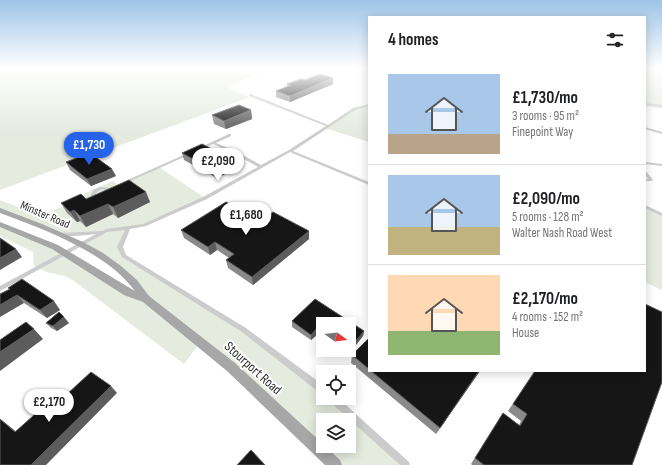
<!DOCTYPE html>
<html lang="en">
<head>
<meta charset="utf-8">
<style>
  body { margin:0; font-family:"Sofia Sans Condensed",sans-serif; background:#f6f6f6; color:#202124; height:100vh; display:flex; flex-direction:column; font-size:15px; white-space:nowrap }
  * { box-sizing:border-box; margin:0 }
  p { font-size:13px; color:#757577 }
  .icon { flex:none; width:22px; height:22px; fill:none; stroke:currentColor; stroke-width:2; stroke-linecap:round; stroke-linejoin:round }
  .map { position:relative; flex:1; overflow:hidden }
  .sheet { position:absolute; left:368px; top:16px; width:278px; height:356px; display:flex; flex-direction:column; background:#fff; border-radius:0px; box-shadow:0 2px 10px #0003 }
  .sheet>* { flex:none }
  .needle { width:26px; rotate:105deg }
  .buttons { position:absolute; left:316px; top:317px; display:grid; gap:8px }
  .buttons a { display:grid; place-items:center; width:40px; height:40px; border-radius:0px; background:#fff; box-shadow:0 2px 10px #0003; font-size:20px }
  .price { position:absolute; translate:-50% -34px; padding:0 9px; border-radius:14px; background:#fff; color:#222; font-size:13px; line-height:26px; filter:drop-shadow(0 1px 2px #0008) }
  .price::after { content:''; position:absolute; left:50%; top:24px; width:12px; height:9px; margin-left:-6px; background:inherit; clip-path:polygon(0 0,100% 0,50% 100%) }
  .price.selected { background:#2563eb; color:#fff }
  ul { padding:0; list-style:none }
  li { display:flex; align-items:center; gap:12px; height:100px; padding:0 20px }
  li+li { border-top:1px solid #e0e0e0 }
  li span { display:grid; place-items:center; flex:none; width:112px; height:80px; border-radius:0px; color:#555 }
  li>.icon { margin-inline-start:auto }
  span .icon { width:48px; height:48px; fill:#fffc; stroke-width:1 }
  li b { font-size:17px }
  h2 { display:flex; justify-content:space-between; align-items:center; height:48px; padding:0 20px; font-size:17px }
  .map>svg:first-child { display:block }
  .green { fill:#e5ebdf; fill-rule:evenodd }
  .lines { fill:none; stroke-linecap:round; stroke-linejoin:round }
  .street { fill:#ccc; fill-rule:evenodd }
  .primary { fill:#a7a7a7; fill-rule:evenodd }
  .wall { fill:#8a8a8a }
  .shaded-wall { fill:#5c5c5c }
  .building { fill:#161616; stroke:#5c5c5c }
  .labels { text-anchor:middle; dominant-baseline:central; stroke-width:4; stroke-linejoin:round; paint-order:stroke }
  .street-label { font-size:12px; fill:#2f2f2f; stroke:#fff }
  .near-street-label { font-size:14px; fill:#2f2f2f; stroke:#fff }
</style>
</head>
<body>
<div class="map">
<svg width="662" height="465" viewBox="0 0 662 465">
  <rect width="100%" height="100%" fill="#fff"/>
  <!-- green -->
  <g class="green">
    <polygon points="0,68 273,68 226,87 250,97 0,190"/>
    <polygon points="645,68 662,68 662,109 645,106"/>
    <polygon points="369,105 369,142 325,128 354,109"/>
    <path d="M159 167 205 198 156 221 128 229 121 252 244 330 323 390V398H332L406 465H335L200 342 184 364 74 281 65 276 47 272 34 266 33 252 0 236V224L17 230 145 299 137 285 81 245 104 232 61 234 0 210V200L41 216 84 197 85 193 113 181 118 185ZM323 420H349V446H323Z"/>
    <polygon points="645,206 662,215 662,290 645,282"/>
  </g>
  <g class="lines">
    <!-- street -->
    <g class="street">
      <path d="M249 94H251L328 125 353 108 369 104V106L355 110 293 151 369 182V185L290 152 207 199 146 226 130 229 123 247 126 255 246 328 323 385V394L320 393 242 332 122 257 117 247 125 230 107 232 0 291V286L96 234C87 235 66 238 58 234L59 233 103 231 106 229 143 224 203 197 258 167 235 154 213 144 203 149H201V147L229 134H231V136L216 143 237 152 261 165 289 150 326 126 249 96Z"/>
      <polygon points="645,103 662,105 662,107 645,105"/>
      <polygon points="645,127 662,132 662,134 645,129"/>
      <polygon points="188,153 189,153 191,154 126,183 125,183 123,182"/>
      <polygon points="645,162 662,164 662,166 645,164"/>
      <polygon points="645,171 646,171 653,180 652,181 645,181 645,179 648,179 645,175"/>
      <path d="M100 187 111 188 112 191 102 197 91 196V195L93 190ZM102 189 108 191 101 195 96 194 97 192Z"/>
      <polygon points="645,205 662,213 662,216 645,208"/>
      <polygon points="328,398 338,398 409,462 410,465 400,465 329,401"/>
    </g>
    <!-- primary -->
    <path class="primary" d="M0 208 42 224 83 242 103 253 121 266 137 280 149 296 235 363 323 444V446H325L340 460 342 465H325L227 371 143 302 124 295 52 249 0 227V222L58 245 135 291C105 251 45 230 0 213Z"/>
  </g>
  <!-- wall -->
  <g class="wall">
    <polygon points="305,80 333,84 290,102 276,97 276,91 287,87 287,84"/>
    <polygon points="251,110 252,119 226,129 214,124 212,115"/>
    <polygon points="182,153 237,168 217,178 184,160"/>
    <polygon points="66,162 116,176 91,186 70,170"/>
    <polygon points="86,199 150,202 118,218 113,214 86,227 80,221 77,222 67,213 61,203"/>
    <polygon points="261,221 309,231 309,239 253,285 228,268 226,260 229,258 217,250 210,255 184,238 181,230"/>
    <polygon points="9,289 60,310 47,318 24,303"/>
    <polygon points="315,299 364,331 363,336 348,355 341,350 349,350 349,324 323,324 323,337 318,334 311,340 292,327 292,321"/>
    <polygon points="46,323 69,323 57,331 51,328"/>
    <polygon points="369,338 369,371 480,371 436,434 351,363 352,355"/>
    <polygon points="532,371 645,371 632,465 472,465 471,464 503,413 519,425 521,421 508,411 534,372"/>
  </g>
  <!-- shaded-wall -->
  <g class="shaded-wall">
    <polygon points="333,78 333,84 290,102 290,96"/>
    <polygon points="251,110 252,119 226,129 224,121"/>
    <polygon points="236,161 237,168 217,178 216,171"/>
    <polygon points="112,169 116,176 91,186 87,179"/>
    <polygon points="146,192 150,202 118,218 113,207"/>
    <polygon points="108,204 113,214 86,227 80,216"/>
    <polygon points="74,210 80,221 77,222 70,212"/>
    <polygon points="309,231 309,239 253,285 252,277"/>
    <polygon points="215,242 217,250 210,255 208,247"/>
    <polygon points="16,249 22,257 0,270 0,258"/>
    <polygon points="17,295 24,303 0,317 0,305"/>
    <polygon points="54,301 60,310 47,318 40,310"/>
    <polygon points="64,317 69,323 57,331 53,326"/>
    <polygon points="317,328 318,334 311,340 311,335"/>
    <polygon points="34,329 43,339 0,371 0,352"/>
    <polygon points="364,331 363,336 348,355 348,350 349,350 349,349"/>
    <polygon points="479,371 480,371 436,434 440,428"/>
    <polygon points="111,386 117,393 46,465 31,465"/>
    <polygon points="0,419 8,425 25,439 15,432"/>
  </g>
  <!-- building -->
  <g class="building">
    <polygon points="320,74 333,78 290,96 276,91 291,85 287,84 301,79 305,80"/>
    <polygon points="239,105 251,110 224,121 212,115"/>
    <polygon points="202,144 236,161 216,171 182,153"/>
    <polygon points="90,153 112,169 87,179 66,162"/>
    <polygon points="129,180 146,192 113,207 108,204 80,216 74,210 70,212 61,203 81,194 86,199"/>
    <polygon points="226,202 261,221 273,212 309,231 252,277 226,260 234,254 215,242 208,247 181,230"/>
    <polygon points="0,238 16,249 0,258"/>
    <polygon points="22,279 54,301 40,310 17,295 0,305 0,294 10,289 8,288"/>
    <polygon points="315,299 364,331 349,349 349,324 323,324 323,332 317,328 311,335 292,321"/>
    <polygon points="645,304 662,312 662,382 632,465 484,465 475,458 503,413 520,426 527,414 513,404 535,371 645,371"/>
    <polygon points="59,312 64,317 53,326 46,323"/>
    <polygon points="26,322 34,329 0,352 0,340"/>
    <polygon points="369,338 369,369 352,355"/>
    <polygon points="371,371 479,371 440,428"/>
    <polygon points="91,372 111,386 31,465 0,465 0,419 15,432 61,391 66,395"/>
    <polygon points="251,450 265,465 237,465"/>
  </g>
  <!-- sky -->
  <linearGradient id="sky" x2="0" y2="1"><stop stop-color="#9dc4e8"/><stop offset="0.51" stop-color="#fff"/><stop offset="1" stop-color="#fff" stop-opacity="0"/></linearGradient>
  <rect width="662" height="133" fill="url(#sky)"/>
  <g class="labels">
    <!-- street labels -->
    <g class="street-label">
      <text transform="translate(45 215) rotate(23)">Minster Road</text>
    </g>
    <!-- near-street labels -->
    <g class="near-street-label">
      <text transform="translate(253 368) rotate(42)">Stourport Road</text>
    </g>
  </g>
</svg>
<div class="buttons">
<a><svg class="needle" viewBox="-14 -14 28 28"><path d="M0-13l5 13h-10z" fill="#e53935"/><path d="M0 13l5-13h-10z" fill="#757577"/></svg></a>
<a><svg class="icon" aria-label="locate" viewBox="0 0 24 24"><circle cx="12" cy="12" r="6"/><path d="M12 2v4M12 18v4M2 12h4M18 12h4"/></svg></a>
<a><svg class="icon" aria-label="layers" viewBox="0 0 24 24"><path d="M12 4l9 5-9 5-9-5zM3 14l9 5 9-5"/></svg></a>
</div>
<b class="price selected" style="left:89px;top:166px">£1,730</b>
<b class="price" style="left:218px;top:182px">£2,090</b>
<b class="price" style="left:246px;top:236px">£1,680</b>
<b class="price" style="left:49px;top:423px">£2,170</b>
<section class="sheet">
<h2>4 homes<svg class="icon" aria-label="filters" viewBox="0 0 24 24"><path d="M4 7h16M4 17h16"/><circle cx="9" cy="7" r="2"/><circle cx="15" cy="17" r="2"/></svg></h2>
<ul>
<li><span style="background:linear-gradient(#a9c7e8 75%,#b9a48a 0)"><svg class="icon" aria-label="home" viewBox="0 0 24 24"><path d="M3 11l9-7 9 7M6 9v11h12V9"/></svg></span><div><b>£1,730/mo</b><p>3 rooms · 95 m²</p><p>Finepoint Way</p></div></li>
<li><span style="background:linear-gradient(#a9c7e8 65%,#c2b280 0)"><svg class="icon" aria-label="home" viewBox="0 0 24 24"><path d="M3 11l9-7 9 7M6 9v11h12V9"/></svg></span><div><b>£2,090/mo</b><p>5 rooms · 128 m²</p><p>Walter Nash Road West</p></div></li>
<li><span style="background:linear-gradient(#ffd9b3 70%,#8fb573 0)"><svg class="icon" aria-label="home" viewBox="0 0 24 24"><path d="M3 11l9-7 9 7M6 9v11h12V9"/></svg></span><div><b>£2,170/mo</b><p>4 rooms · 152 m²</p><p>House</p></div></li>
</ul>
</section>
</div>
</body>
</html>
